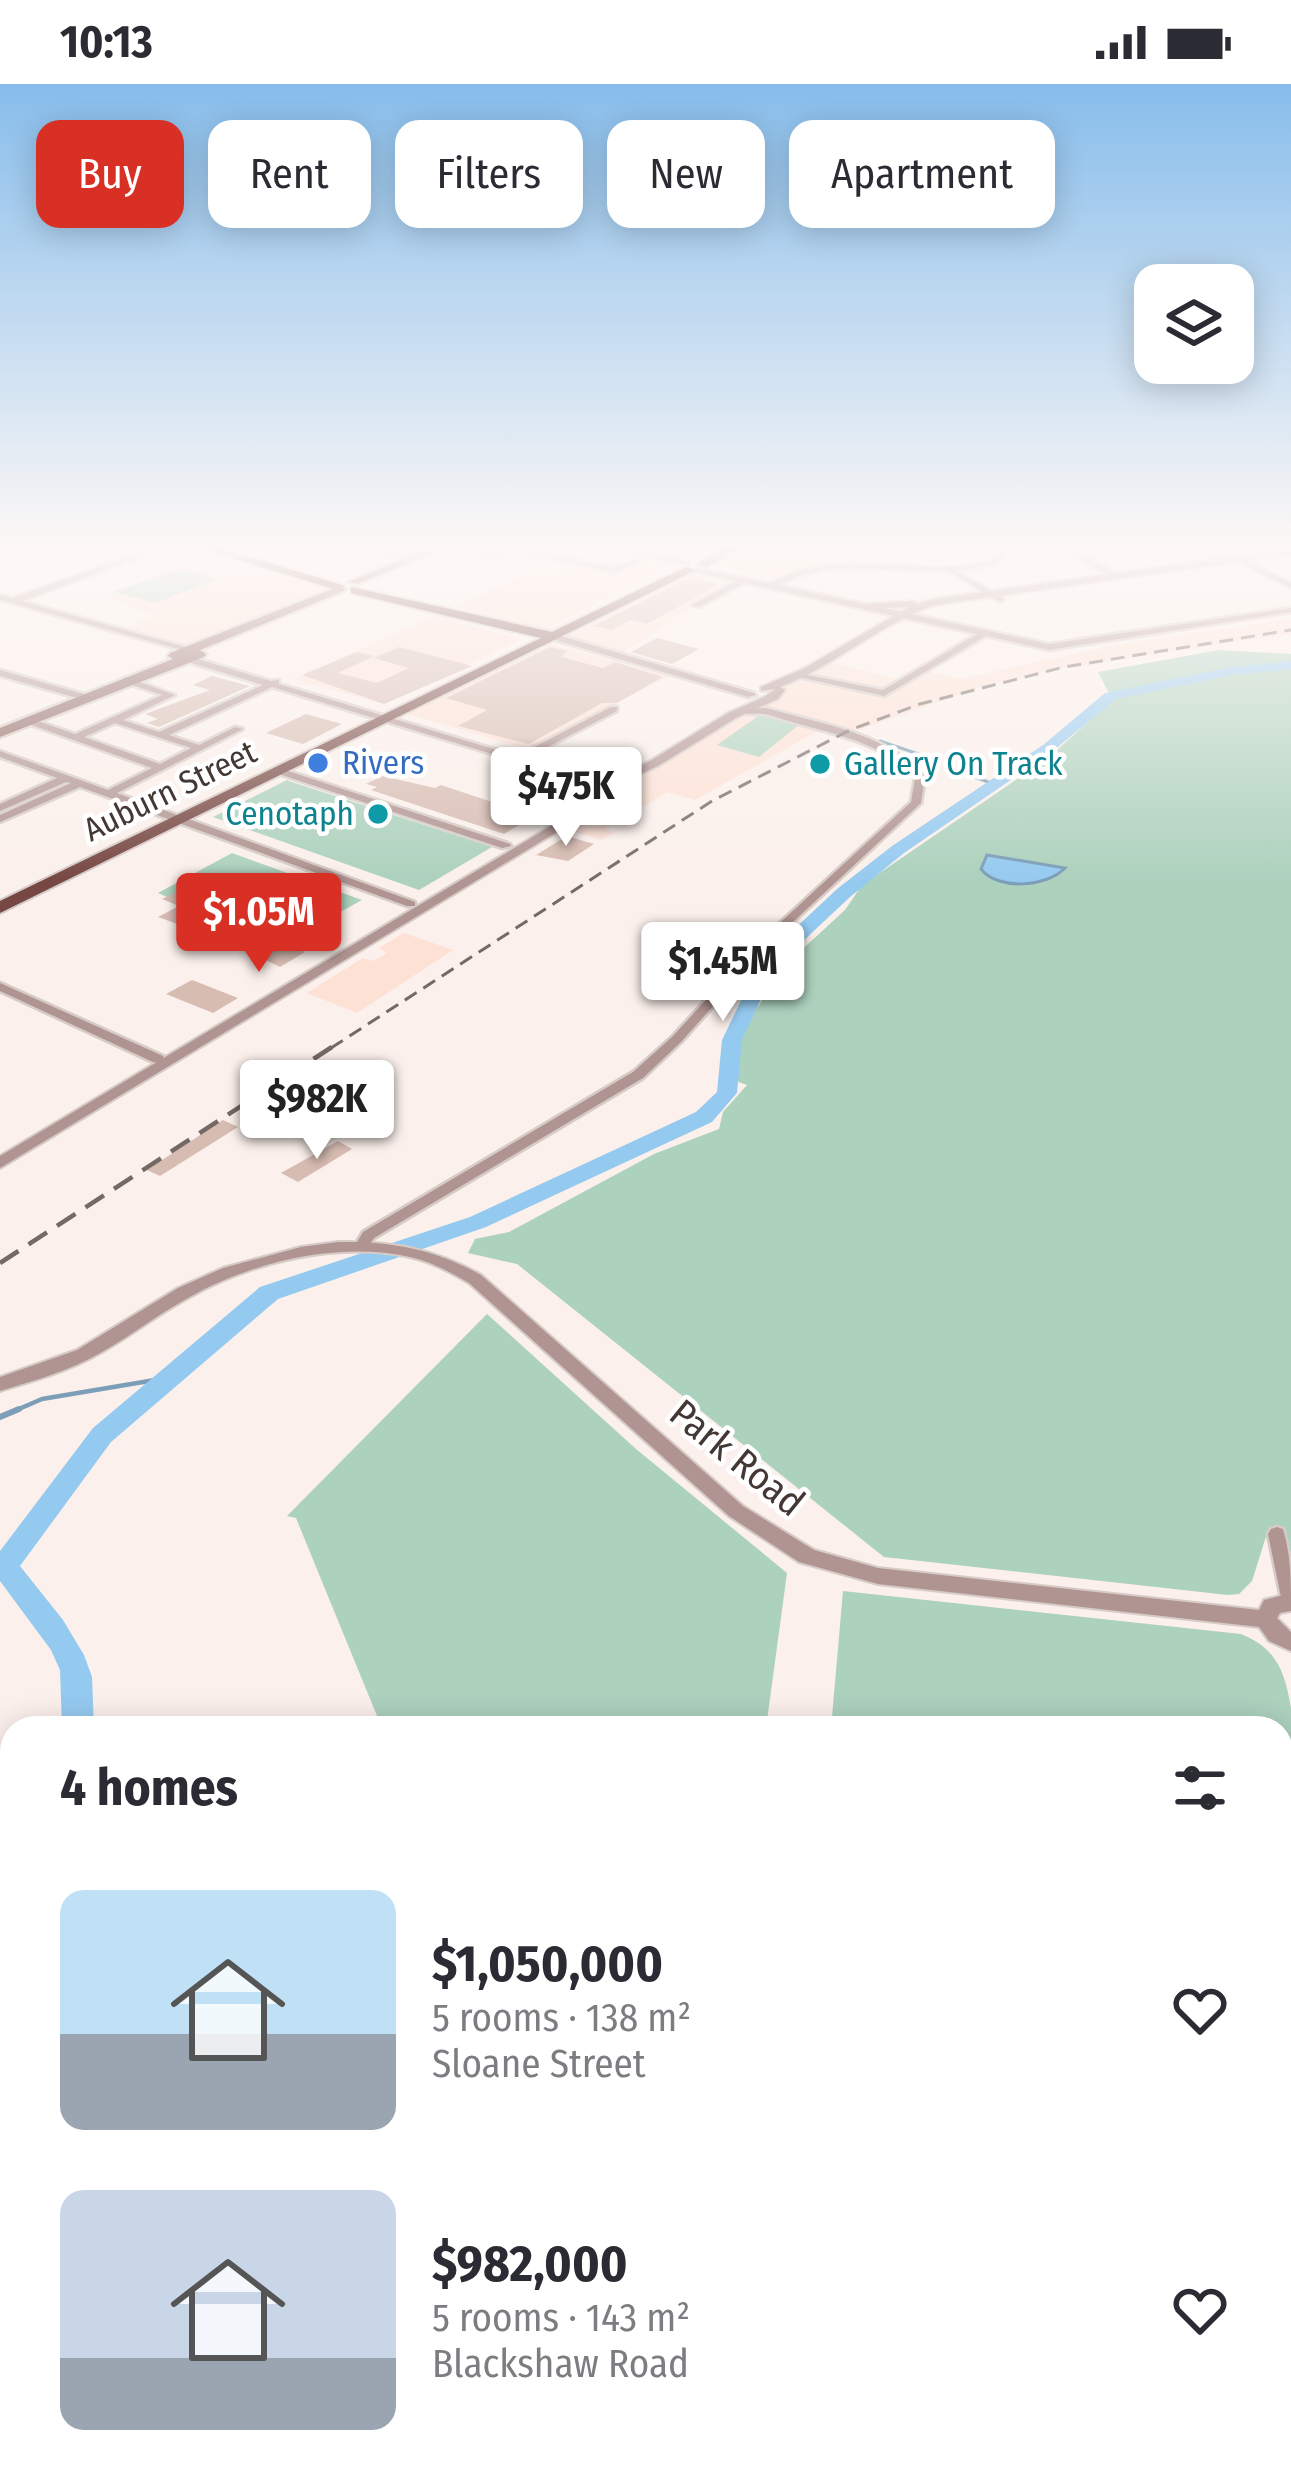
<!DOCTYPE html>
<html lang="en">
<head>
<meta charset="utf-8">
<style>
  body { margin:0; font-family:"Fira Sans Condensed",sans-serif; background:#f2f2f3; color:#2b2b33; height:100vh; display:flex; flex-direction:column; font-size:45px; white-space:nowrap }
  * { box-sizing:border-box; margin:0 }
  p { font-size:39px; color:#7c7c81 }
  .icon { flex:none; width:66px; height:66px; fill:none; stroke:currentColor; stroke-width:2; stroke-linecap:round; stroke-linejoin:round }
  .map { position:relative; flex:1; overflow:hidden }
  .drawer { position:absolute; left:0px; top:1632px; width:1293px; height:768px; display:flex; flex-direction:column; background:#fff; border-radius:36px 36px 0 0; box-shadow:0 6px 30px #0003 }
  .drawer>* { flex:none }
  .hud { position:absolute; left:36px; top:36px; width:1221px; height:108px; display:flex; gap:24px }
  .buttons { position:absolute; left:1134px; top:180px; display:grid; gap:24px }
  .buttons a { display:grid; place-items:center; width:120px; height:120px; border-radius:24px; background:#fff; box-shadow:0 6px 30px #0003; font-size:60px }
  .price { position:absolute; translate:-50% -102px; padding:0 27px; border-radius:12px; background:#fff; color:#222; font-size:39px; line-height:78px; filter:drop-shadow(0 3px 6px #0008) }
  .price::after { content:''; position:absolute; left:50%; top:72px; width:36px; height:27px; margin-left:-18px; background:inherit; clip-path:polygon(0 0,100% 0,50% 100%) }
  .price.active { background:#d93025; color:#fff }
  ul { padding:0; list-style:none }
  li { display:flex; align-items:center; gap:36px; height:300px; padding:0 60px }
  li span { display:grid; place-items:center; flex:none; width:336px; height:240px; border-radius:24px; color:#555 }
  li>.icon { margin-inline-start:auto }
  span .icon { width:144px; height:144px; fill:#fffc; stroke-width:1 }
  li b { font-size:51px }
  h2 { display:flex; justify-content:space-between; align-items:center; height:144px; padding:0 60px; font-size:51px }
  .pill { padding:0 42px; border-radius:24px; background:#fff; box-shadow:0 6px 30px #0003; font-size:42px; line-height:108px }
  .pill.active { background:#d93025; color:#fff }
  .status { display:flex; justify-content:space-between; align-items:center; height:84px; padding:0 60px; background:#fff; direction:ltr }
  .status svg { height:33px; fill:currentColor }
  .map>svg:first-child { display:block }
  .built { fill:#fde1d5 }
  .green { fill:#acd1bd }
  .water { fill:#95caf0; stroke:#7c9eb8; stroke-width:3 }
  .lines { fill:none; stroke-linecap:round; stroke-linejoin:round }
  .stream-far2 { stroke:#7c9eb8; stroke-width:3 }
  .stream-far1 { stroke:#7c9eb8; stroke-width:4.5 }
  .stream { stroke:#7c9eb8; stroke-width:6 }
  .river { fill:#95caf0; fill-rule:evenodd }
  .building { fill:#d7bcb2 }
  .minor-casing { stroke:#d6cbc6; stroke-width:5 }
  .tertiary-casing { stroke:#d6cbc6; stroke-width:4 }
  .secondary-casing { stroke:#d6cbc6; stroke-width:5 }
  .primary-casing { stroke:#d6cbc6; stroke-width:4 }
  .minor { fill:#b09491; fill-rule:evenodd }
  .tertiary { fill:#b09491; fill-rule:evenodd }
  .secondary { fill:#8f6763; fill-rule:evenodd }
  .primary { fill:#764743; fill-rule:evenodd }
  .rail-far1 { stroke:#746965; stroke-width:3; stroke-dasharray:14 8; stroke-linecap:butt }
  .rail { stroke:#746965; stroke-width:4.5; stroke-dasharray:22 12; stroke-linecap:butt }
  .shop-dot { fill:#3f7fe0; stroke:#fff; stroke-width:4.5 }
  .culture-dot { fill:#0f9aa8; stroke:#fff; stroke-width:4.5 }
  .labels { text-anchor:middle; dominant-baseline:central; stroke-width:9; stroke-linejoin:round; paint-order:stroke }
  .far-shop-label { font-size:33px; fill:#366cbe; stroke:#fff; text-anchor:start }
  .far-culture-label { font-size:33px; fill:#0d838f; stroke:#fff; text-anchor:start }
  .far-street-label { font-size:33px; fill:#433834; stroke:#fff }
  .street-label { font-size:39px; fill:#433834; stroke:#fff }
</style>
</head>
<body>
<div class="status"><b>10:13</b><svg viewBox="0 0 49 12"><path d="M0 12V9h3v3zM5 12V6h3v6zM10 12V3h3v9zM15 12V0h3v12zM26 1h20v11H26zM47 4h2v5h-2z"/></svg></div>
<div class="map">
<svg width="1291" height="2400" viewBox="0 0 1291 2400">
  <rect width="100%" height="100%" fill="#fbf0eb"/>
  <!-- built -->
  <g class="built">
    <polygon points="752,463 805,463 827,479 794,485 777,495 714,481"/>
    <polygon points="610,470 669,483 543,545 456,522 535,487 556,491"/>
    <polygon points="180,483 221,494 236,489 256,494 271,488 328,503 187,561 127,543 153,532 114,516 110,508"/>
    <polygon points="690,488 737,496 623,568 563,551"/>
    <polygon points="434,532 522,555 384,620 294,595"/>
    <polygon points="1291,535 1291,550 1061,584 980,603 856,647 839,642 816,648 695,716 668,708 605,745 613,749 602,756 555,742 823,577 904,597 926,587 960,595 1121,560"/>
    <polygon points="548,559 669,592 527,665 405,629"/>
    <polygon points="404,849 453,866 357,929 307,909 363,874 373,877 387,869 379,864"/>
  </g>
  <!-- green -->
  <g class="green">
    <polygon points="180,485 217,495 156,519 114,508"/>
    <polygon points="1219,566 1291,570 1291,1470 1285,1447 1268,1446 1252,1497 1239,1510 1228,1511 884,1473 517,1180 468,1169 475,1155 509,1148 654,1070 719,1045 723,1028 747,1001 736,997 737,951 795,872 845,826 862,801 1048,674 1106,622 1112,615 1098,588"/>
    <polygon points="761,630 800,640 759,673 717,661"/>
    <polygon points="287,696 292,698 492,763 419,806 213,733"/>
    <polygon points="232,769 362,816 331,833 314,826 299,834 201,795 167,813 158,809"/>
    <polygon points="487,1230 636,1365 787,1489 766,1644 382,1644 296,1434 287,1432"/>
    <path d="M843 1507 1241 1550C1277 1564 1285 1589 1291 1624V2034L1281 2033V1644H831Z"/>
    <polygon points="1281,2096 1291,2098 1291,2400 0,2400 0,2156 12,2147 12,2388 1281,2388"/>
  </g>
  <!-- water -->
  <path class="water" d="M987 771 1065 784C1047 803 998 807 981 785Z"/>
  <g class="lines">
    <!-- stream-far2 -->
    <g class="stream-far2">
      <polyline points="880,657 936,676"/>
      <polyline points="948,684 994,700"/>
    </g>
    <!-- stream-far1 -->
    <polyline class="stream-far1" points="12,1328 42,1315 167,1294"/>
    <!-- stream -->
    <polyline class="stream" points="0,1333 19,1325"/>
    <!-- river -->
    <g class="river">
      <polygon points="1291,577 1291,585 1232,591 1116,615 1053,667 904,769 850,813 801,859 765,906 742,956 737,1009 712,1038 486,1143 278,1215 111,1358 20,1482 63,1536 84,1571 92,1593 94,1644 62,1644 60,1586 51,1566 0,1497 0,1467 93,1344 260,1203 470,1133 696,1028 717,1008 722,956 749,900 788,851 837,805 892,762 1043,661 1105,609 1232,583"/>
      <polygon points="12,2091 12,2132 0,2137 0,2096"/>
    </g>
  </g>
  <!-- building -->
  <g class="building">
    <polygon points="693,492 718,501 647,540 630,536 612,546 593,542"/>
    <polygon points="657,554 699,565 672,580 631,568"/>
    <polygon points="399,563 472,582 384,620 302,591 357,568 374,572 338,589 377,599 409,584 374,574"/>
    <polygon points="550,563 567,567 561,573 603,584 615,578 663,593 617,619 602,619 529,660 458,642 487,626 446,614"/>
    <polygon points="212,592 250,602 159,643 147,639 158,635 145,630 210,606 193,601"/>
    <polygon points="306,630 342,640 303,660 266,649"/>
    <polygon points="382,692 435,704 441,701 534,732 504,750 371,706 377,703 366,700"/>
    <polygon points="567,752 594,760 568,777 536,771"/>
    <polygon points="201,795 234,808 265,820 228,840 202,830 180,841 158,833 179,822 162,815"/>
    <polygon points="282,845 308,855 293,864 305,868 280,883 246,866"/>
    <polygon points="192,896 238,914 213,929 166,910"/>
    <polygon points="223,1036 238,1043 160,1092 147,1086"/>
    <polygon points="338,1057 352,1065 298,1098 281,1089"/>
  </g>
  <g class="lines">
    <!-- minor casing -->
    <g class="minor-casing">
      <g id="minor">
        <polygon points="154,463 166,463 22,517 189,564 189,568 0,516 0,511 13,514"/>
        <polygon points="359,463 373,463 416,475 412,477"/>
        <polygon points="502,463 521,463 614,484 641,472 605,463 622,463 689,478 685,480 649,473 615,489 510,465 489,475 482,473"/>
        <polygon points="997,463 1005,463 998,480 957,487 1003,514 1004,516 1000,518 948,487 854,484 827,485 802,491 778,501 1049,560 1291,524 1291,528 1049,566 986,552 884,612 794,592 798,589 883,606 977,550 744,499 699,523 692,521 736,497 694,488 693,486 697,484 769,499 797,487 827,481 854,479 937,483 966,482 992,476"/>
        <polygon points="1060,463 1070,463 1120,492 1113,494"/>
        <polygon points="1209,463 1219,463 1291,499 1291,504"/>
        <polygon points="551,549 754,609 756,611 748,613 548,554 548,550"/>
        <path d="M188 572 271 597 279 596V600L517 672 611 623H617V627L526 674 606 700 597 702 272 603 169 651 199 661 235 643 243 645 117 709 415 818V822H407L80 703 0 738V731L71 699 66 698 0 727V720L57 694 0 673V667L108 706 152 684 26 639V635H32L75 650 162 611 123 598 122 596 126 593 175 611 123 636 159 648 263 601 185 577 184 575ZM115 639 191 664 160 680 84 653Z"/>
        <polygon points="0,586 87,611 89,613 84,616 0,592"/>
        <path d="M766 624C820 640 887 648 925 694L921 719 766 863 681 958 643 994 374 1154 366 1166H356L354 1163 363 1148 633 988 673 952 758 859 911 718 915 694C884 659 834 650 792 638 783 636 773 631 764 630 753 629 745 631 735 628L740 625Z"/>
        <polygon points="279,684 510,760 511,762 502,764 276,689 276,685"/>
        <polygon points="0,899 163,972 164,975 158,979 153,978 0,907"/>
        <path d="M1277 1443 1283 1445C1291 1471 1291 1498 1291 1525L1285 1523 1282 1518 1268 1450 1271 1445Z"/>
      </g>
    </g>
    <!-- tertiary casing -->
    <g class="tertiary-casing">
      <g id="tertiary">
        <path d="M1291 464V470L935 521C879 540 835 582 780 603L785 606 778 615 736 634 658 682 625 697 615 694 650 677 728 629 766 612 775 605 761 607V603L805 584 909 523 864 525 861 524V520L913 517 918 520 933 515Z"/>
        <polygon points="628,696 638,699 0,1084 0,1072"/>
        <path d="M338 1158C391 1157 435 1165 481 1191L743 1422 814 1466 878 1484 1259 1526 1264 1516 1291 1509V1527L1280 1529 1277 1534 1291 1548V1567L1269 1557 1259 1543 878 1500 799 1478 729 1432 469 1199C450 1188 432 1178 410 1173 338 1157 251 1178 188 1214 153 1233 122 1259 87 1276 59 1290 29 1298 0 1307V1293L77 1266 178 1204 223 1184 301 1163Z"/>
      </g>
    </g>
    <!-- secondary casing -->
    <g class="secondary-casing">
      <g id="secondary">
        <polygon points="431,463 446,463 358,500 348,498"/>
        <polygon points="340,502 346,505 344,507 200,566 206,570 204,573 0,653 0,644 173,575 168,572 170,569"/>
      </g>
    </g>
    <!-- primary casing -->
    <g class="primary-casing">
      <g id="primary">
        <polygon points="197,463 217,463 345,502 334,505"/>
        <polygon points="726,463 742,463 707,483 697,480"/>
        <polygon points="686,483 696,486 0,829 0,817 541,554 351,509 351,503 552,548"/>
      </g>
    </g>
    <!-- minor -->
    <use href="#minor" class="minor"/>
    <!-- tertiary -->
    <use href="#tertiary" class="tertiary"/>
    <!-- secondary -->
    <use href="#secondary" class="secondary"/>
    <!-- primary -->
    <use href="#primary" class="primary"/>
    <!-- rail-far1 -->
    <polyline class="rail-far1" points="331,964 712,717 850,646 920,620 1064,583 1291,546"/>
    <!-- rail -->
    <polyline class="rail" points="0,1179 335,961"/>
  </g>
  <!-- sky -->
  <linearGradient id="sky" x2="0" y2="1"><stop stop-color="#87bdeb"/><stop offset="0.58" stop-color="#fdf8f6"/><stop offset="1" stop-color="#fdf8f6" stop-opacity="0"/></linearGradient>
  <rect width="1291" height="799" fill="url(#sky)"/>
  <!-- markers -->
  <circle class="shop-dot" cx="318" cy="679" r="12"/>
  <g class="culture-dot">
    <circle cx="820" cy="680" r="12"/>
    <circle cx="378" cy="730" r="12"/>
  </g>
  <g class="labels">
    <!-- far-shop labels -->
    <g class="far-shop-label">
      <text x="342" y="679">Rivers</text>
    </g>
    <!-- far-culture labels -->
    <g class="far-culture-label">
      <text x="844" y="680">Gallery On Track</text>
      <text x="354" y="730" text-anchor="end">Cenotaph</text>
    </g>
    <!-- far-street labels -->
    <g class="far-street-label">
      <text transform="translate(170 707) rotate(-26)">Auburn Street</text>
    </g>
    <!-- street labels -->
    <g class="street-label">
      <text transform="translate(737 1374) rotate(39)">Park Road</text>
    </g>
  </g>
</svg>
<div class="buttons">
<a><svg class="icon" aria-label="layers" viewBox="0 0 24 24"><path d="M12 4l9 5-9 5-9-5zM3 14l9 5 9-5"/></svg></a>
</div>
<b class="price" style="left:566px;top:765px">$475K</b>
<b class="price active" style="left:259px;top:891px">$1.05M</b>
<b class="price" style="left:723px;top:940px">$1.45M</b>
<b class="price" style="left:317px;top:1078px">$982K</b>
<div class="hud">
<a class="pill active">Buy</a>
<a class="pill">Rent</a>
<a class="pill">Filters</a>
<a class="pill">New</a>
<a class="pill">Apartment</a>
</div>
<section class="drawer">
<h2>4 homes<svg class="icon" aria-label="filters" viewBox="0 0 24 24"><path d="M4 7h16M4 17h16"/><circle cx="9" cy="7" r="2"/><circle cx="15" cy="17" r="2"/></svg></h2>
<ul>
<li><span style="background:linear-gradient(#bfe0f5 60%,#9aa5b1 0)"><svg class="icon" aria-label="home" viewBox="0 0 24 24"><path d="M3 11l9-7 9 7M6 9v11h12V9"/></svg></span><div><b>$1,050,000</b><p>5 rooms · 138 m²</p><p>Sloane Street</p></div><svg class="icon" aria-label="heart" viewBox="0 0 24 24"><path d="M12 20l-8-8c-3-5 5-10 8-4 3-6 11-1 8 4z"/></svg></li>
<li><span style="background:linear-gradient(#c9d6e8 70%,#9aa5b1 0)"><svg class="icon" aria-label="home" viewBox="0 0 24 24"><path d="M3 11l9-7 9 7M6 9v11h12V9"/></svg></span><div><b>$982,000</b><p>5 rooms · 143 m²</p><p>Blackshaw Road</p></div><svg class="icon" aria-label="heart" viewBox="0 0 24 24"><path d="M12 20l-8-8c-3-5 5-10 8-4 3-6 11-1 8 4z"/></svg></li>
</ul>
</section>
</div>
</body>
</html>
